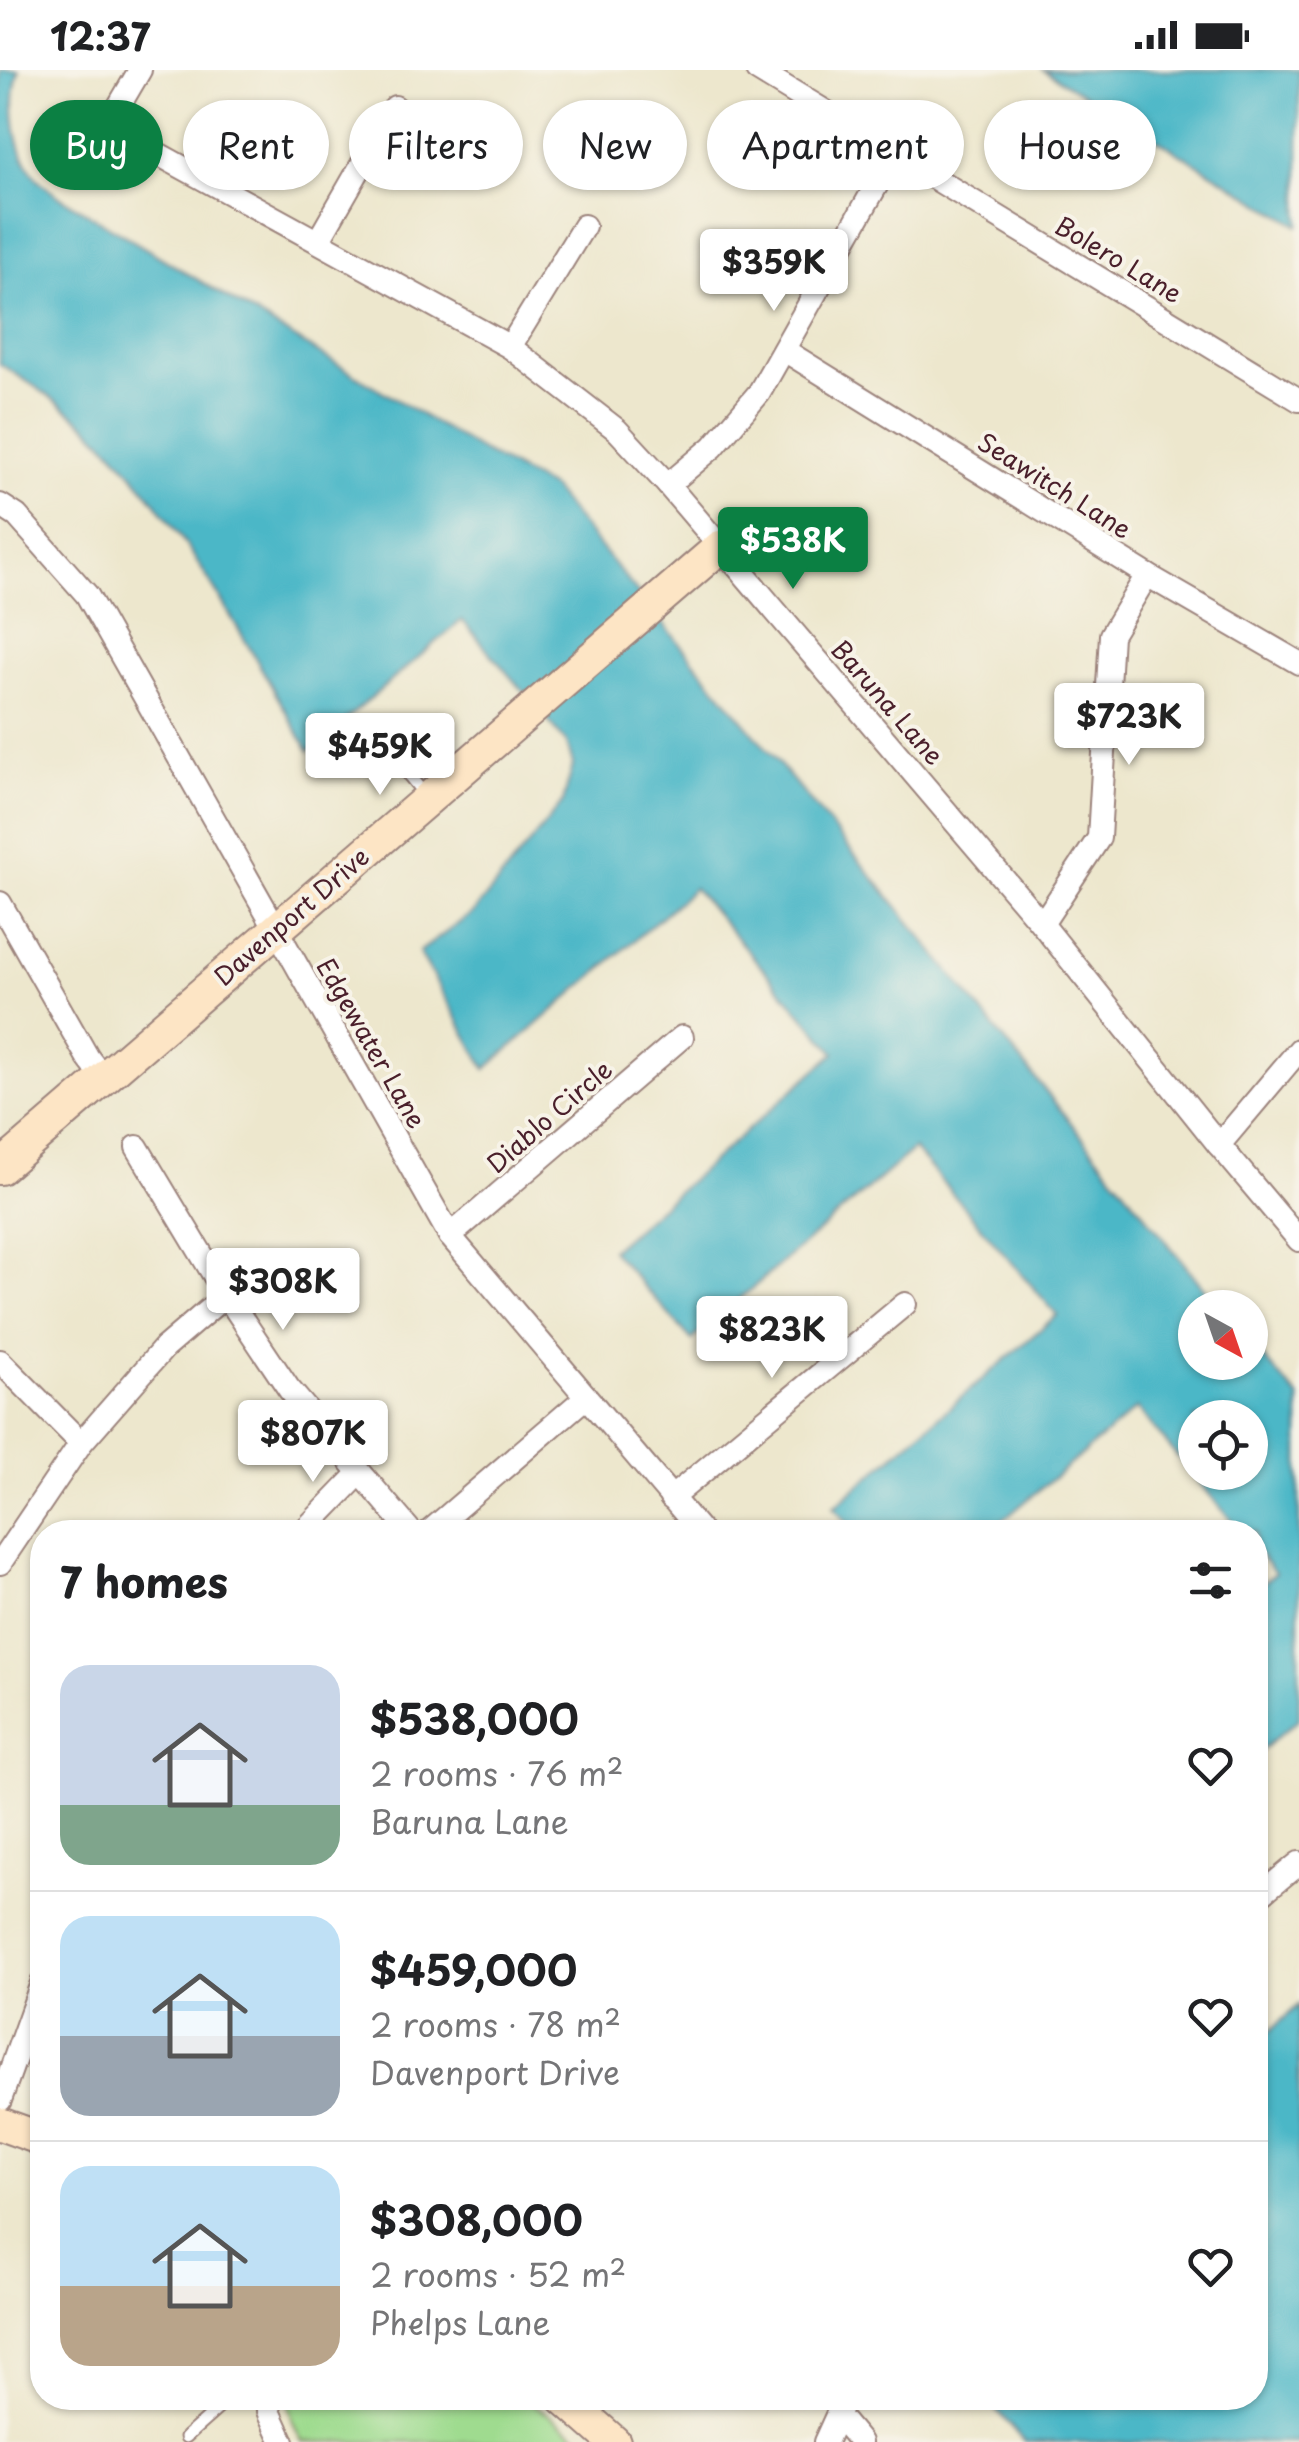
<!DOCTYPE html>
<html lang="en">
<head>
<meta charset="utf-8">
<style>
  body { margin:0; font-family:"Playpen Sans",sans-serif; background:#f2f2f2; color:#202124; height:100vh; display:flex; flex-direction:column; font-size:38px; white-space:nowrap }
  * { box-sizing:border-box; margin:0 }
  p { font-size:32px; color:#757577 }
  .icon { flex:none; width:55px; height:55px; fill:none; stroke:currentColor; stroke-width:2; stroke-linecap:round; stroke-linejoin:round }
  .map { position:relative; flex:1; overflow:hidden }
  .sheet { position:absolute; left:30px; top:1450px; width:1238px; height:890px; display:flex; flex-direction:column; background:#fff; border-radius:40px; box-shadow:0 2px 8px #0004 }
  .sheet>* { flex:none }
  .hud { position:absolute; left:30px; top:30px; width:1240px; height:90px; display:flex; gap:20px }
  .needle { width:65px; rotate:140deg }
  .buttons { position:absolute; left:1178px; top:1220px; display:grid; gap:20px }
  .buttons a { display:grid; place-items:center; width:90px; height:90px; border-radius:50%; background:#fff; box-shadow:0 2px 8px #0004; font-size:50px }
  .price { position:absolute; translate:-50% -85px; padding:0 22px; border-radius:10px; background:#fff; color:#222; font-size:32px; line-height:65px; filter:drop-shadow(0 2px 5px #0008) }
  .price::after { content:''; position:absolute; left:50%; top:60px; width:30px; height:22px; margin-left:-15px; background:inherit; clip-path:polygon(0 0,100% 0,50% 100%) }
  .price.selected { background:#0b8043; color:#fff }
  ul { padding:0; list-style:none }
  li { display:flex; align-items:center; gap:30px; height:250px; padding:0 30px }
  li+li { border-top:2px solid #e0e0e0 }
  li span { display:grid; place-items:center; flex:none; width:280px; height:200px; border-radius:30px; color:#555 }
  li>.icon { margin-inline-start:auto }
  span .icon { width:120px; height:120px; fill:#fffc; stroke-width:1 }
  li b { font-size:42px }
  h2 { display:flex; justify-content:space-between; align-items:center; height:120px; padding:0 30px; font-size:42px }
  .pill { padding:0 35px; border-radius:45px; background:#fff; box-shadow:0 2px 8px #0004; font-size:35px; line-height:90px }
  .pill.selected { background:#0b8043; color:#fff }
  .status { display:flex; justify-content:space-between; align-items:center; height:70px; padding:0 50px; background:#fff; direction:ltr }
  .status svg { height:28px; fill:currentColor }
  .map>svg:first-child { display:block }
  .green { fill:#9fdb8f; stroke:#747d5d; stroke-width:2.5 }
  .water { fill:#4bb7c7; stroke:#4a6b79; stroke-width:2.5; fill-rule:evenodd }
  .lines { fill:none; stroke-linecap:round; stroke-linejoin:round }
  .lane-casing { stroke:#9c837c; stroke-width:15 }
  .street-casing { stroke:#9c837c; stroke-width:26 }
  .secondary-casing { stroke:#9c837c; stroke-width:36 }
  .lane { stroke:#fff; stroke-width:11 }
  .street { stroke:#fff; stroke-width:22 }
  .secondary { stroke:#fde5c5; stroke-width:32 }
  .labels { text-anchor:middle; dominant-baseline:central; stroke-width:8; stroke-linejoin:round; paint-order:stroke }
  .street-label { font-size:25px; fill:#4a1f2b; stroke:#f7f3e8 }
</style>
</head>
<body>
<div class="status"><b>12:37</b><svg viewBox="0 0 49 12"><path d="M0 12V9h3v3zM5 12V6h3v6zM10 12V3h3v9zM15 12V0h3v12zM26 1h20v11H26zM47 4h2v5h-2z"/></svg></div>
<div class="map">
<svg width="1299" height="2372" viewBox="0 0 1299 2372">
  <rect width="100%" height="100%" fill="#f7f3e8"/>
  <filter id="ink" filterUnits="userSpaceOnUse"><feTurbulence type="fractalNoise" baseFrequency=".01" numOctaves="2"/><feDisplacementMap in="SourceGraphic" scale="20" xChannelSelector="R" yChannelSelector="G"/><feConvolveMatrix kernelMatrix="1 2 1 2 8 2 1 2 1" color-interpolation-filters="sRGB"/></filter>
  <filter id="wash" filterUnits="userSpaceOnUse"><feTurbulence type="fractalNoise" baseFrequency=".0048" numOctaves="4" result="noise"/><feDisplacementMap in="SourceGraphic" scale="40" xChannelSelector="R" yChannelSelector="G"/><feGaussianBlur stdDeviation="2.25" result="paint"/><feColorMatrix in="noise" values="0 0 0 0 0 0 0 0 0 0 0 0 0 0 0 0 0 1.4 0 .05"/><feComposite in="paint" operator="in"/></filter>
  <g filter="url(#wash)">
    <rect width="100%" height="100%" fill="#ede7cd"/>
    <!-- green -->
    <polygon class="green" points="287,2328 526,2328 586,2372 302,2372 293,2353"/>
    <!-- water -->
    <g class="water">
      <path d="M0 0H19C9 32 14 81 36 107 41 113 49 118 54 123L478 379 551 418 896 835 1219 1237 1195 1238V1292H1250V1273L1299 1328V1649L1255 1685V1520L1275 1503 1255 1479V1462H1241L1137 1338 989 1462H855L834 1437 1057 1245 914 1079 692 1270 611 1180 835 983 694 818 486 999 419 882 474 842 563 732 573 695 567 673 462 550 309 681C244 571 186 453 94 362 69 338 30 313 0 294ZM1195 1348H1250V1402H1195Z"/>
      <polygon points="1043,0 1299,0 1299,156"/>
      <polygon points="1299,1935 1299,2372 1025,2372 987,2328 1255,2328 1255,1974"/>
    </g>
  </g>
  <g filter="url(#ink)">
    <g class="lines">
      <!-- lane casing -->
      <g class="lane-casing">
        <g id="lane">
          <polyline points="375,664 425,725"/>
          <polyline points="186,2367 230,2328"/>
        </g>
      </g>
      <!-- street casing -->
      <g class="street-casing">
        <g id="street">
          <polyline points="140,0 113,46 118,62 510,277 617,360 668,415 1042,854 1219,1075 1299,1170"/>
          <polyline points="757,0 1299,330"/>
          <polyline points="318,171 395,37"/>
          <polyline points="510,277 584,156"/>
          <polyline points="784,280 1147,505 1299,593"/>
          <polyline points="668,415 713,377 759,323 894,84"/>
          <polyline points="0,435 17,446 87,525 450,1166 701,1462"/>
          <polyline points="0,833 88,988 104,1009"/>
          <polyline points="1042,854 1099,768 1111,565 1147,505"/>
          <polyline points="1219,1075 1299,980"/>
          <polyline points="137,1077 226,1225 289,1319 411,1462"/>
          <polyline points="450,1166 682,967"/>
          <polyline points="0,1291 81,1373"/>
          <polyline points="671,1428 905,1234"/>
          <polyline points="303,1462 360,1403"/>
          <polyline points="429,1462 586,1327"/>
          <polyline points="0,1493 81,1373 164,1278 226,1225"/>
          <polyline points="1255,1829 1299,1793"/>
          <polyline points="0,2030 42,1913"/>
          <polyline points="269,2328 269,2341 283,2372"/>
          <polyline points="838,2346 860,2372"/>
          <polyline points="825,2372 845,2328"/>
        </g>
      </g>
      <!-- secondary casing -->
      <g class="secondary-casing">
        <g id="secondary">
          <polyline points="0,1098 720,477"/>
          <polyline points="0,2054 42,2069"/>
          <polyline points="564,2328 614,2372"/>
        </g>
      </g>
      <!-- lane -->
      <use href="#lane" class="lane"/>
      <!-- street -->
      <use href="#street" class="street"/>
      <!-- secondary -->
      <use href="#secondary" class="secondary"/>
    </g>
  </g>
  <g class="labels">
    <!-- street labels -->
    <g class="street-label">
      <text transform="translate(1119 189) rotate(31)">Bolero Lane</text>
      <text transform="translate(1055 415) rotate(32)">Seawitch Lane</text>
      <text transform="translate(888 632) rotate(49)">Baruna Lane</text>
      <text transform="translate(291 846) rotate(-41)">Davenport Drive</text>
      <text transform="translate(372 973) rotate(60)">Edgewater Lane</text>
      <text transform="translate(549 1046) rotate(-41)">Diablo Circle</text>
    </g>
  </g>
</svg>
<div class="buttons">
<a><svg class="needle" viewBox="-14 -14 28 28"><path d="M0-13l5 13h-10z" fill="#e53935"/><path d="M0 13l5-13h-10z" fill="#757577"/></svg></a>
<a><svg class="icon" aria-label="locate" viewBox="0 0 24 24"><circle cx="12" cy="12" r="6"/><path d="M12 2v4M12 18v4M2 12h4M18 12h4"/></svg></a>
</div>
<b class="price" style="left:774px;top:244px">$359K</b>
<b class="price selected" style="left:793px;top:522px">$538K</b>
<b class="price" style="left:1129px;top:698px">$723K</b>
<b class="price" style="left:380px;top:728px">$459K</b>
<b class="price" style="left:283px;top:1263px">$308K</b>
<b class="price" style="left:772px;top:1311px">$823K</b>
<b class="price" style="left:313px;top:1415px">$807K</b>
<div class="hud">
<a class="pill selected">Buy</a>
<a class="pill">Rent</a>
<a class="pill">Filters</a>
<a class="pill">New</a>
<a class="pill">Apartment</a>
<a class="pill">House</a>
</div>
<section class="sheet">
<h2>7 homes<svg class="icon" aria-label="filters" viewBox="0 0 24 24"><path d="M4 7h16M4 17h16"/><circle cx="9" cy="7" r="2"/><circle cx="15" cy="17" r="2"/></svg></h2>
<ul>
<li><span style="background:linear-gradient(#c9d6e8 70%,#7fa58c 0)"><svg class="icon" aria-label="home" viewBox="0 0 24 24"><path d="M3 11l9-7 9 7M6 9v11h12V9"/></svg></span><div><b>$538,000</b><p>2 rooms · 76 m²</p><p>Baruna Lane</p></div><svg class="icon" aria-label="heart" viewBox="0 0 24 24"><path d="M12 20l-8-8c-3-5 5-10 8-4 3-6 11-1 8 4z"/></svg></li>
<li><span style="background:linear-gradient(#bfe0f5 60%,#9aa5b1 0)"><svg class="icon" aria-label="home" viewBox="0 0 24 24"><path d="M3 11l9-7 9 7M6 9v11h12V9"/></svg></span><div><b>$459,000</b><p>2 rooms · 78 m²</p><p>Davenport Drive</p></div><svg class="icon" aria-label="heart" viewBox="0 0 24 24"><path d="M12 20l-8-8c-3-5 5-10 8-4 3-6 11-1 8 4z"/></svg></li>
<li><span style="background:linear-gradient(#bfe0f5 60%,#b9a48a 0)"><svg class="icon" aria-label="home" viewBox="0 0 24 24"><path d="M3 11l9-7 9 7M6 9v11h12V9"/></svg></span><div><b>$308,000</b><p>2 rooms · 52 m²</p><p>Phelps Lane</p></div><svg class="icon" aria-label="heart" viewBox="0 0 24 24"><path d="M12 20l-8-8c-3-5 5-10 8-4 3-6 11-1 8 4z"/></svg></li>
</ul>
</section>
</div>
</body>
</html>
